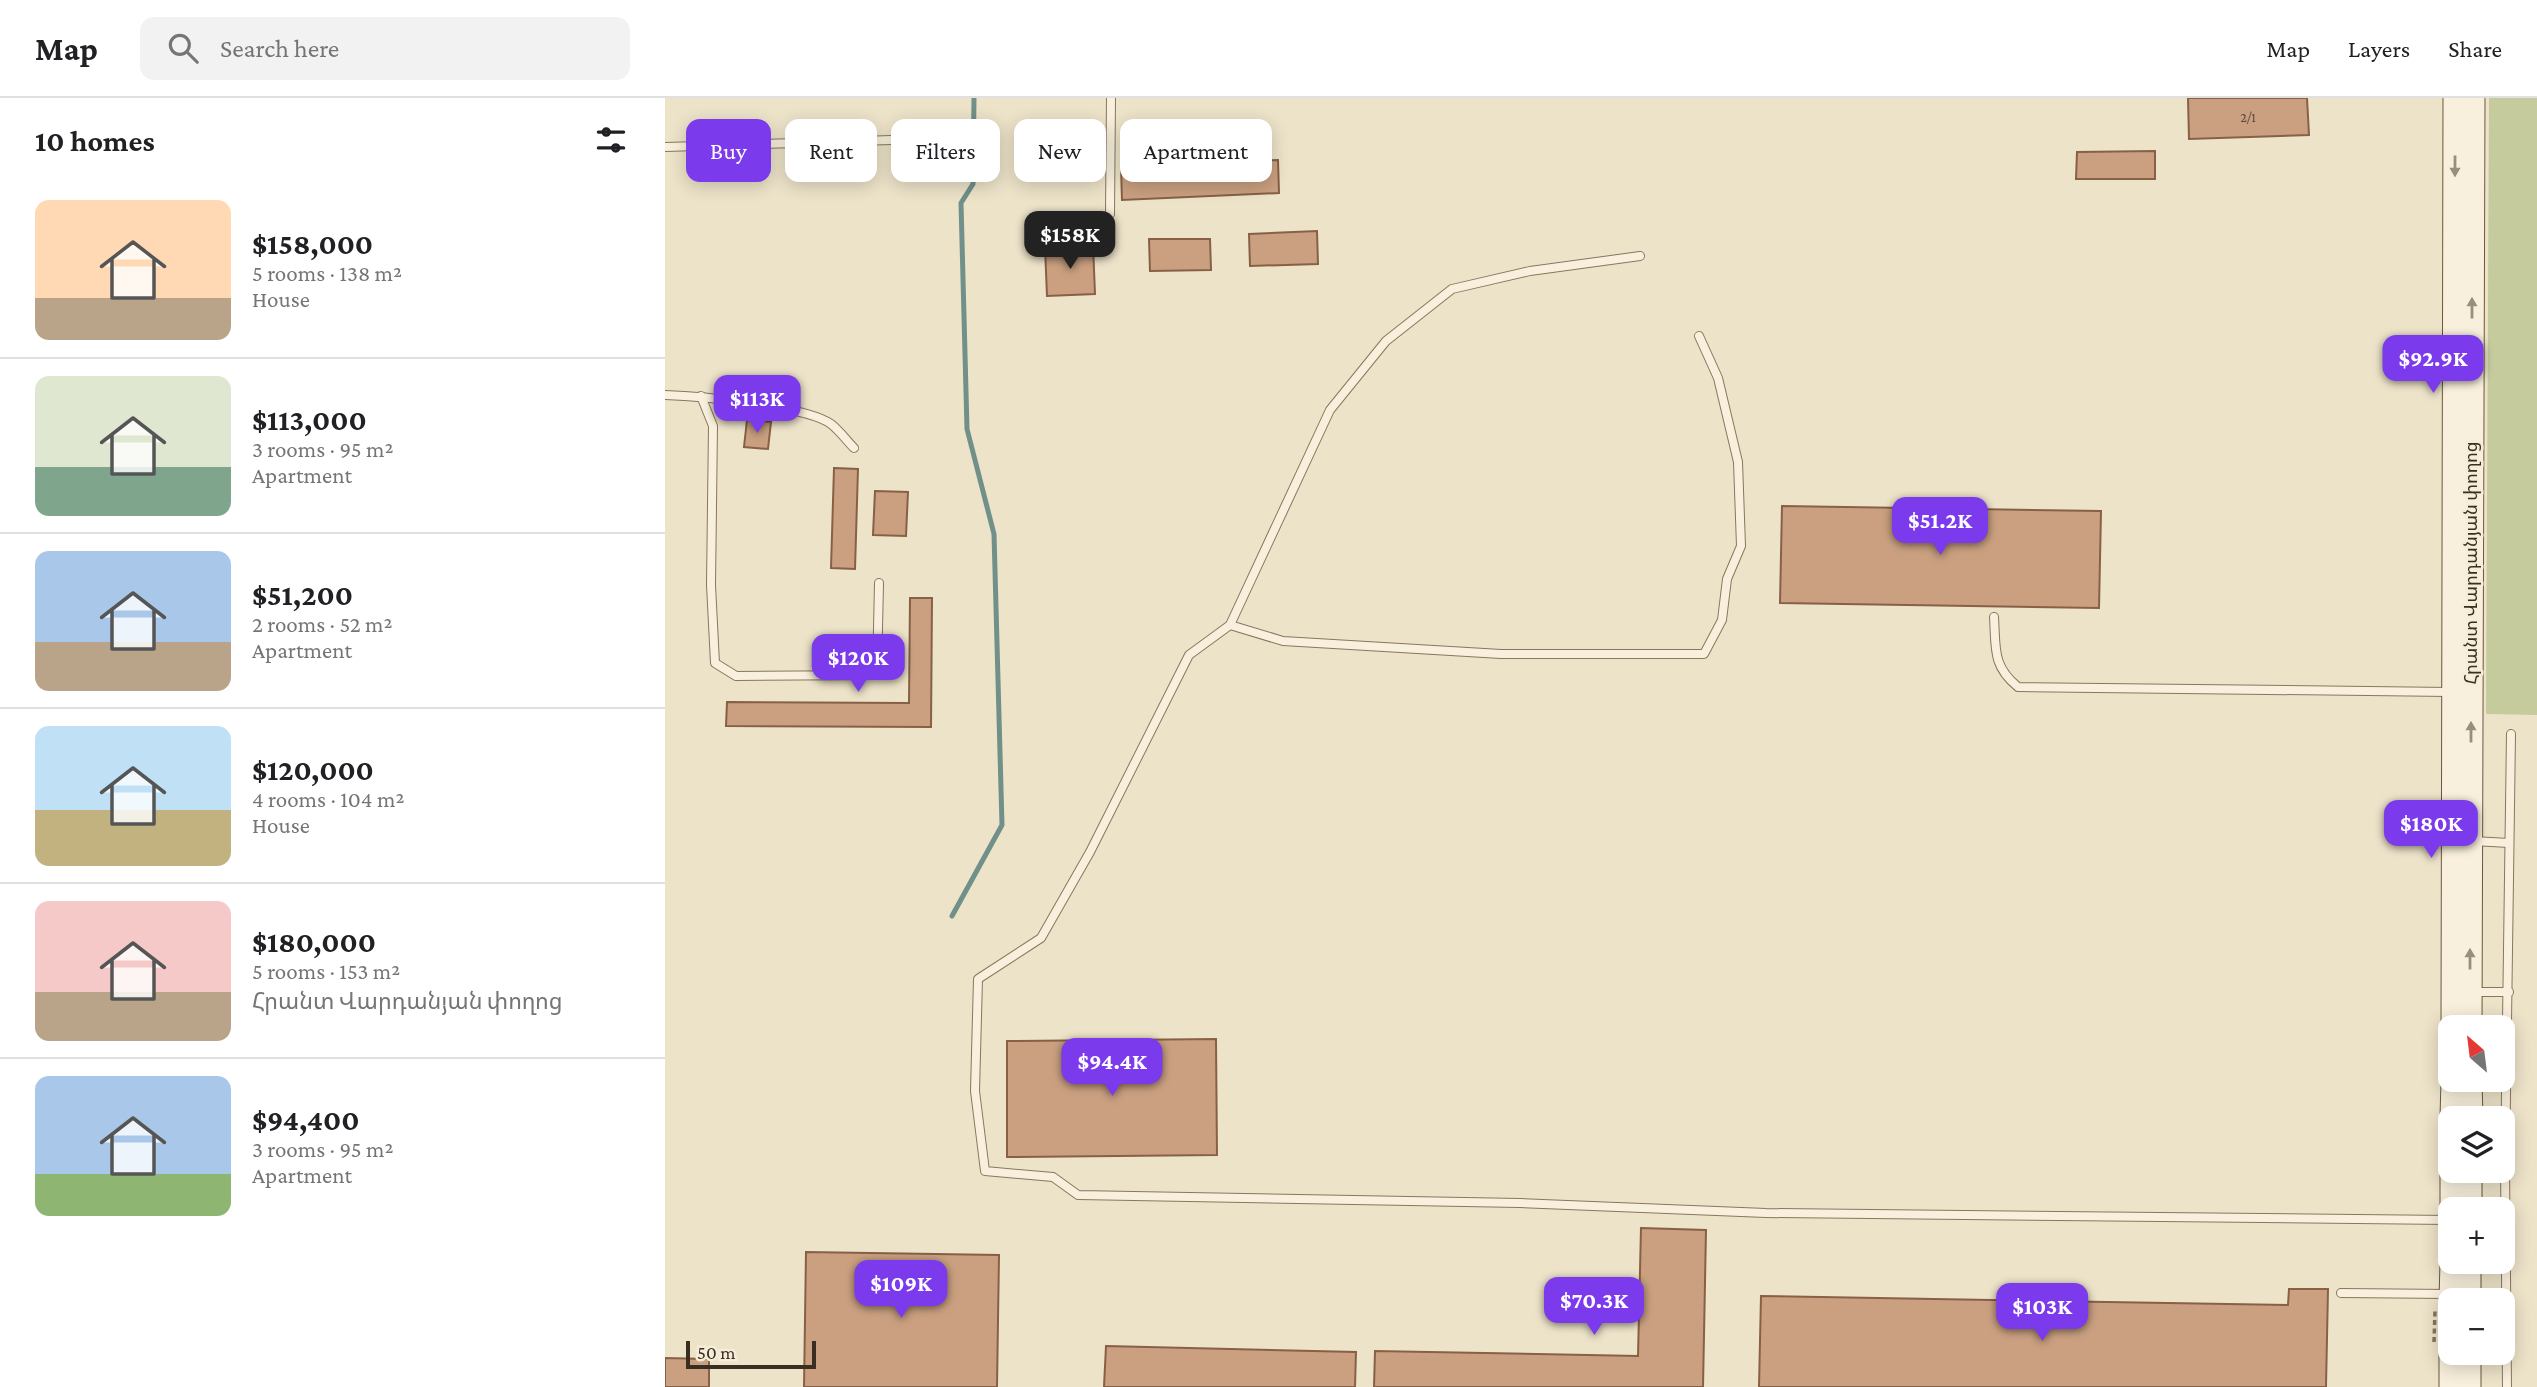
<!DOCTYPE html>
<html lang="en">
<head>
<meta charset="utf-8">
<style>
  body { margin:0; font-family:"Crimson Pro","Noto Sans Armenian",serif; background:#f2f2f2; color:#202124; height:100vh; display:flex; flex-direction:column; font-size:26px; white-space:nowrap }
  * { box-sizing:border-box; margin:0 }
  p { font-size:23px; color:#757577 }
  .icon { flex:none; width:38px; height:38px; fill:none; stroke:currentColor; stroke-width:2; stroke-linecap:round; stroke-linejoin:round }
  .map { position:relative; flex:1; overflow:hidden }
  .panel { display:flex; flex-direction:column; background:#fff; width:665px }
  .panel>* { flex:none }
  .guide { position:absolute; left:21px; top:21px; width:665px; height:63px; display:flex; gap:14px }
  .needle { width:46px; rotate:332deg }
  .controls { position:absolute; left:1773px; top:917px; display:grid; gap:14px }
  .controls a { display:grid; place-items:center; width:77px; height:77px; border-radius:14px; background:#fff; box-shadow:0 4px 18px #0003; font-size:35px }
  .scale { position:absolute; left:21px; bottom:18px; width:130px; box-sizing:border-box; padding-left:7px; border:4px solid #3a2d21; border-top:0; font-size:19px; line-height:24px; white-space:nowrap; color:#3a2d21; -webkit-text-stroke:5px #f5edd8; paint-order:stroke }
  .price { position:absolute; translate:-50% -60px; padding:0 16px; border-radius:14px; background:#7c3aed; color:#fff; font-size:23px; line-height:46px; filter:drop-shadow(0 2px 4px #0008) }
  .price::after { content:''; position:absolute; left:50%; top:42px; width:21px; height:16px; margin-left:-10px; background:inherit; clip-path:polygon(0 0,100% 0,50% 100%) }
  .price.current { background:#222; color:#fff }
  ul { padding:0; list-style:none }
  li { display:flex; align-items:center; gap:21px; height:175px; padding:0 35px }
  li+li { border-top:2px solid #e0e0e0 }
  li span { display:grid; place-items:center; flex:none; width:196px; height:140px; border-radius:14px; color:#555 }
  li>.icon { margin-inline-start:auto }
  span .icon { width:84px; height:84px; fill:#fffc; stroke-width:1 }
  li b { font-size:30px }
  h2 { display:flex; justify-content:space-between; align-items:center; height:84px; padding:0 35px; font-size:30px }
  .tag { padding:0 24px; border-radius:14px; background:#fff; box-shadow:0 4px 18px #0003; font-size:24px; line-height:63px }
  .tag.current { background:#7c3aed; color:#fff }
  header { display:flex; align-items:center; gap:42px; box-sizing:border-box; height:98px; padding:0 35px; background:#fff; border-bottom:2px solid #e0e0e0 }
  header strong { font-size:33px }
  nav { display:flex; gap:38px; margin-inline-start:auto; font-size:24px }
  .search { width:490px; height:63px; background:#f2f2f2; display:flex; align-items:center; gap:18px; box-sizing:border-box; padding:0 24px; border-radius:14px; color:#757577; font-size:26px }
  main { display:flex; flex:1; min-height:0 }
  .map>svg:first-child { display:block }
  .green { fill:#c5cb9d }
  .lines { fill:none; stroke-linecap:round; stroke-linejoin:round }
  .stream { stroke:#709089; stroke-width:5 }
  .building { fill:#caa080; stroke:#876045; stroke-width:2 }
  .service-casing { stroke:#89765e; stroke-width:10 }
  .secondary-casing { stroke:#6b5741; stroke-width:25 }
  .path { stroke:#89765e; stroke-width:3.5; stroke-dasharray:5 3.5; stroke-linecap:butt }
  .service { stroke:#f8f0dc; stroke-width:8 }
  .secondary { stroke:#f8f0dc; stroke-width:23 }
  .oneway { fill:#998e7e }
  .labels { text-anchor:middle; dominant-baseline:central; stroke-width:5; stroke-linejoin:round; paint-order:stroke }
  .number-label { font-size:14px; fill:#5e4a39 }
  .street-label { font-size:18px; fill:#3a2d21; stroke:#f5edd8 }
</style>
</head>
<body>
<header>
<strong>Map</strong>
<div class="search"><svg class="icon" aria-label="search" viewBox="0 0 24 24"><circle cx="10" cy="10" r="6"/><path d="M15 15l6 6"/></svg>Search here</div>
<nav><a>Map</a><a>Layers</a><a>Share</a></nav>
</header>
<main>
<section class="panel">
<h2>10 homes<svg class="icon" aria-label="filters" viewBox="0 0 24 24"><path d="M4 7h16M4 17h16"/><circle cx="9" cy="7" r="2"/><circle cx="15" cy="17" r="2"/></svg></h2>
<ul>
<li><span style="background:linear-gradient(#ffd9b3 70%,#b9a48a 0)"><svg class="icon" aria-label="home" viewBox="0 0 24 24"><path d="M3 11l9-7 9 7M6 9v11h12V9"/></svg></span><div><b>$158,000</b><p>5 rooms · 138 m²</p><p>House</p></div></li>
<li><span style="background:linear-gradient(#dfe7d0 65%,#7fa58c 0)"><svg class="icon" aria-label="home" viewBox="0 0 24 24"><path d="M3 11l9-7 9 7M6 9v11h12V9"/></svg></span><div><b>$113,000</b><p>3 rooms · 95 m²</p><p>Apartment</p></div></li>
<li><span style="background:linear-gradient(#a9c7e8 65%,#b9a48a 0)"><svg class="icon" aria-label="home" viewBox="0 0 24 24"><path d="M3 11l9-7 9 7M6 9v11h12V9"/></svg></span><div><b>$51,200</b><p>2 rooms · 52 m²</p><p>Apartment</p></div></li>
<li><span style="background:linear-gradient(#bfe0f5 60%,#c2b280 0)"><svg class="icon" aria-label="home" viewBox="0 0 24 24"><path d="M3 11l9-7 9 7M6 9v11h12V9"/></svg></span><div><b>$120,000</b><p>4 rooms · 104 m²</p><p>House</p></div></li>
<li><span style="background:linear-gradient(#f6c9c9 65%,#b9a48a 0)"><svg class="icon" aria-label="home" viewBox="0 0 24 24"><path d="M3 11l9-7 9 7M6 9v11h12V9"/></svg></span><div><b>$180,000</b><p>5 rooms · 153 m²</p><p>Հրանտ Վարդանյան փողոց</p></div></li>
<li><span style="background:linear-gradient(#a9c7e8 70%,#8fb573 0)"><svg class="icon" aria-label="home" viewBox="0 0 24 24"><path d="M3 11l9-7 9 7M6 9v11h12V9"/></svg></span><div><b>$94,400</b><p>3 rooms · 95 m²</p><p>Apartment</p></div></li>
</ul>
</section>
<div class="map">
<svg width="1872" height="1289" viewBox="0 0 1872 1289">
  <rect width="100%" height="100%" fill="#ede3c9"/>
  <!-- green -->
  <polygon class="green" points="1824,0 1872,0 1872,617 1821,616"/>
  <g class="lines">
    <!-- stream -->
    <polyline class="stream" points="287,818 337,727 329,436 302,331 296,105 308,86 309,0"/>
  </g>
  <!-- building -->
  <g class="building">
    <polygon points="1523,0 1642,0 1644,37 1524,41"/>
    <polygon points="1490,53 1490,81 1411,81 1412,54"/>
    <polygon points="613,62 614,95 457,102 456,69"/>
    <polygon points="652,133 653,166 585,168 584,136"/>
    <polygon points="484,141 545,141 546,172 485,173"/>
    <polygon points="428,147 430,196 382,198 380,149"/>
    <polygon points="82,322 106,324 103,351 79,349"/>
    <polygon points="169,370 193,371 190,471 166,470"/>
    <polygon points="210,393 243,394 241,438 208,437"/>
    <polygon points="1117,408 1436,413 1434,510 1115,505"/>
    <polygon points="245,500 267,500 266,629 61,628 62,604 244,605"/>
    <polygon points="551,941 552,1057 342,1059 342,943"/>
    <polygon points="976,1130 1041,1132 1038,1289 709,1289 710,1253 973,1258"/>
    <polygon points="141,1154 334,1157 332,1289 139,1289"/>
    <polygon points="1624,1191 1663,1191 1661,1289 1094,1289 1096,1198 1623,1207"/>
    <polygon points="441,1248 691,1254 690,1289 439,1289"/>
    <polygon points="0,1260 44,1261 44,1289 0,1289"/>
  </g>
  <g class="lines">
    <!-- service casing -->
    <g class="service-casing">
      <g id="service">
        <polyline points="0,49 227,42"/>
        <polyline points="445,116 446,0"/>
        <polyline points="975,158 865,173 787,191 721,243 665,312 565,527 524,557 425,754 376,840 313,881 310,993 320,1073 388,1079 413,1097 855,1105 1101,1115 1785,1122"/>
        <path d="M0 297C33 298 142 308 166 326 175 333 182 343 189 350"/>
        <polyline points="36,298 48,328 46,487 50,565 71,578 212,577 214,485"/>
        <path d="M1329 519C1331 550 1327 568 1353 589L1785 594"/>
        <polyline points="565,527 618,543 836,556 1039,556 1057,522 1062,481 1076,448 1073,364 1053,280 1034,238"/>
        <polyline points="1808,743 1844,745"/>
        <polyline points="1808,894 1844,894"/>
        <polyline points="1676,1195 1785,1196"/>
        <polyline points="1842,1289 1840,1068 1846,636"/>
      </g>
    </g>
    <!-- secondary casing -->
    <g class="secondary-casing">
      <g id="secondary">
        <polyline points="1788,929 1790,0"/>
        <polyline points="1805,929 1808,0"/>
        <polyline points="1805,982 1806,1020"/>
        <polyline points="1787,1020 1788,982"/>
        <polyline points="1787,1111 1787,1073"/>
        <polyline points="1805,1111 1805,1073"/>
        <polyline points="1786,1202 1787,1164"/>
        <polyline points="1804,1202 1804,1164"/>
        <polyline points="1786,1289 1786,1255"/>
        <polyline points="1804,1289 1804,1255"/>
      </g>
    </g>
    <!-- path -->
    <polyline class="path" points="1769,1244 1770,1213"/>
    <!-- service -->
    <use href="#service" class="service"/>
    <!-- secondary -->
    <use href="#secondary" class="secondary"/>
  </g>
  <!-- one-way arrows -->
  <defs><path id="oneway-solid" d="M-6-.8H1V-3.2L6.5 0L1 3.2V.8H-6Z" transform="scale(1.75)"/></defs>
  <g class="oneway">
    <use href="#oneway-solid" transform="translate(1790 68) rotate(90)"/>
    <use href="#oneway-solid" transform="translate(1807 210) rotate(-90)"/>
    <use href="#oneway-solid" transform="translate(1806 634) rotate(-90)"/>
    <use href="#oneway-solid" transform="translate(1805 861) rotate(-90)"/>
  </g>
  <g class="labels">
    <!-- number labels -->
    <g class="number-label">
      <text x="1583" y="19">2/1</text>
    </g>
    <!-- street labels -->
    <g class="street-label">
      <text transform="translate(1806 465) rotate(-90)">Հրանտ Վարդանյան փողոց</text>
    </g>
  </g>
</svg>
<div class="controls">
<a><svg class="needle" viewBox="-14 -14 28 28"><path d="M0-13l5 13h-10z" fill="#e53935"/><path d="M0 13l5-13h-10z" fill="#757577"/></svg></a>
<a><svg class="icon" aria-label="layers" viewBox="0 0 24 24"><path d="M12 4l9 5-9 5-9-5zM3 14l9 5 9-5"/></svg></a>
<a>+</a>
<a>−</a>
</div>
<div class="scale">50 m</div>
<b class="price current" style="left:405px;top:173px">$158K</b>
<b class="price" style="left:1768px;top:297px">$92.9K</b>
<b class="price" style="left:92px;top:337px">$113K</b>
<b class="price" style="left:1275px;top:459px">$51.2K</b>
<b class="price" style="left:193px;top:596px">$120K</b>
<b class="price" style="left:1766px;top:762px">$180K</b>
<b class="price" style="left:447px;top:1000px">$94.4K</b>
<b class="price" style="left:236px;top:1222px">$109K</b>
<b class="price" style="left:929px;top:1239px">$70.3K</b>
<b class="price" style="left:1377px;top:1245px">$103K</b>
<div class="guide">
<a class="tag current">Buy</a>
<a class="tag">Rent</a>
<a class="tag">Filters</a>
<a class="tag">New</a>
<a class="tag">Apartment</a>
</div>
</div>
</main>
</body>
</html>
